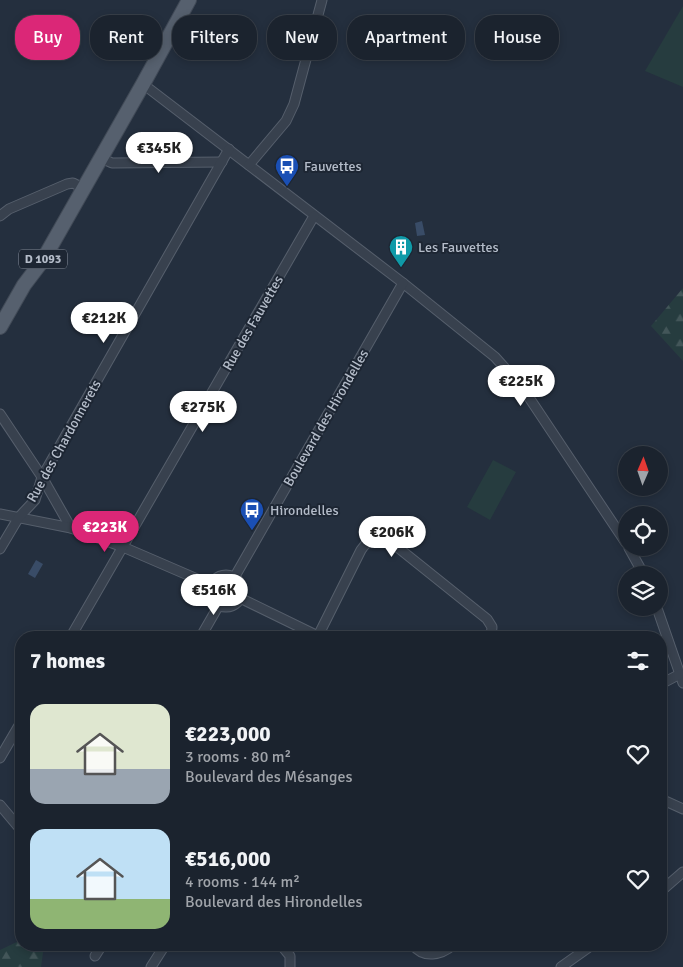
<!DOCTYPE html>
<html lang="en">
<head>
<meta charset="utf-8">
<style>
  body { margin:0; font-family:Signika,sans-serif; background:#242b36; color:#f1f3f6; height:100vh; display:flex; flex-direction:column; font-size:19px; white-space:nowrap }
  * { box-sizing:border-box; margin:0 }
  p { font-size:16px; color:#a0a4aa }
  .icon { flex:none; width:28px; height:28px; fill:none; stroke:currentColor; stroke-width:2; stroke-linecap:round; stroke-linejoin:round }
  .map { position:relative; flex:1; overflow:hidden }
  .panel { position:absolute; left:15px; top:631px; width:652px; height:320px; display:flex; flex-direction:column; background:#1b232e; border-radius:20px; box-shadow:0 2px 8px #0003,0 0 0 1px #39404a }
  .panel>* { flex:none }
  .top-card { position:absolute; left:15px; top:15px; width:654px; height:45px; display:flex; gap:10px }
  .needle { width:32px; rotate:2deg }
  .controls { position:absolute; left:618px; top:446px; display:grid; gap:10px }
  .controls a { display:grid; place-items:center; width:50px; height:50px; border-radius:50%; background:#1b232e; box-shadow:0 2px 8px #0003,0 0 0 1px #39404a; font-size:25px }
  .price { position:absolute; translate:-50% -42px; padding:0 11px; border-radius:18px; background:#fff; color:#222; font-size:16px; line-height:32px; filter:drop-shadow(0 1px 2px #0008) }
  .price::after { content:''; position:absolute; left:50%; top:30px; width:15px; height:11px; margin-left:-8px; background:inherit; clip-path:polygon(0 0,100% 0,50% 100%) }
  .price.on { background:#db2777; color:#fff }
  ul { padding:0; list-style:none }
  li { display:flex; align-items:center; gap:15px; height:125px; padding:0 15px }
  li span { display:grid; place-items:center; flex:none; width:140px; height:100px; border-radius:15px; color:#555 }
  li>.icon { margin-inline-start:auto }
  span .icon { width:60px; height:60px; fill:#fffc; stroke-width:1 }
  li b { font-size:21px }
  h2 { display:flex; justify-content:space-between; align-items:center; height:60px; padding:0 15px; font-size:21px }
  .tag { padding:0 18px; border-radius:20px; background:#1b232e; box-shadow:0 2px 8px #0003,0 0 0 1px #39404a; font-size:18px; line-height:45px }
  .tag.on { background:#db2777; color:#fff }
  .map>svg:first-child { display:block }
  .green { fill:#263c3f }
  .forest { fill:url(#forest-firs) }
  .water { fill:#394c67 }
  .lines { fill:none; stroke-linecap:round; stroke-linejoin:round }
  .street-casing { stroke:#565f6c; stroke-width:11 }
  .primary-casing { stroke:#414a57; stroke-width:16 }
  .street { stroke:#38414e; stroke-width:9 }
  .primary { stroke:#56606e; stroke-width:14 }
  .labels { text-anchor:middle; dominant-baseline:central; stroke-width:4; stroke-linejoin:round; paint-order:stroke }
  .shield { fill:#1d2633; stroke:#878f9c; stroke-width:1 }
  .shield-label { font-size:12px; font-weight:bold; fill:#b4bcc9 }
  .poi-label { font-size:14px; fill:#b4bcc9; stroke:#1d2633; text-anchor:start }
  .street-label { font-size:14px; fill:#b4bcc9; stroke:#1d2633 }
</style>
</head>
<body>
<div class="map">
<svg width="683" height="967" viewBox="0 0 683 967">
  <defs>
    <pattern id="forest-firs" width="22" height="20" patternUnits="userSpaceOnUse" patternTransform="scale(1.25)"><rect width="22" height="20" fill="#263c3f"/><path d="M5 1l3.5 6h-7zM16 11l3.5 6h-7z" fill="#435659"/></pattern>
  </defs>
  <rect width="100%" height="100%" fill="#242f3e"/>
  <!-- green -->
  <g class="green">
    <polygon points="683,6 683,87 645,71"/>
    <polygon points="493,460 516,472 490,520 467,507"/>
  </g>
  <!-- forest -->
  <g class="forest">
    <polygon points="683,288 683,361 651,326"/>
    <polygon points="21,940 21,945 44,945 41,967 0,967 0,950"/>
  </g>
  <!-- water -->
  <g class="water">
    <polygon points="422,221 425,235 417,236 415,223"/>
    <polygon points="36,560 43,564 35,578 28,574"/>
  </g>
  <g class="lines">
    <!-- street casing -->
    <g class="street-casing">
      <g id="street">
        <polyline points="143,84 403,283 495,357 522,387 626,543"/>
        <polyline points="101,158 112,163 222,162"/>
        <polyline points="249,165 286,121 294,104 322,0"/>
        <polyline points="0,216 9,209 67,184 73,183 83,188"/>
        <polyline points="0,414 42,477 71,528"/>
        <polyline points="0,514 71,528 123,547 211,585"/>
        <polyline points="629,548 644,575"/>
        <polyline points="0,549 19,517 35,500 42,477 229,149"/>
        <circle cx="226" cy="591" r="16"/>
        <polyline points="234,578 403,283"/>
        <polyline points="240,598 322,638"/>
        <polyline points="657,608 683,683"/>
        <path d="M318 636 361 550C369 538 379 536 391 542L487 619 492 627 491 638"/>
        <polyline points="70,638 314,216"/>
        <polyline points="200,638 219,605"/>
        <polyline points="661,684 680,674"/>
        <polyline points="0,758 21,722"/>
        <polyline points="661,799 683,809"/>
        <polyline points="0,805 21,830"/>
        <polyline points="661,891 683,872"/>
        <polyline points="281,945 290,956 290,967"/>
        <path d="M413 945C424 959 441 955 453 945"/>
        <polyline points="95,956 102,945"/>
        <polyline points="151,967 165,945"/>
        <polyline points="561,967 592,945"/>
      </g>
    </g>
    <!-- primary casing -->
    <g class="primary-casing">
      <polyline id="primary" points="0,327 24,285 43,260 143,84 189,0"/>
    </g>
    <!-- street -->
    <use href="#street" class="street"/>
    <!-- primary -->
    <use href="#primary" class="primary"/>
  </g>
  <!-- icons -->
  <defs>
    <g id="bus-pin" transform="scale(1.25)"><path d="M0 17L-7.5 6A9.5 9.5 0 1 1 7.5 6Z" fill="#1a4fb4" stroke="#1d2633"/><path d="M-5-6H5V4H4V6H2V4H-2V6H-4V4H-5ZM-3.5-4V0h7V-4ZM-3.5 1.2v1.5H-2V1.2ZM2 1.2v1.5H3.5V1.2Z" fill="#fff"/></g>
    <g id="building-pin" transform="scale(1.25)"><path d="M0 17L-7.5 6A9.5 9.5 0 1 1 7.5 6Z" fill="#0f9aa8" stroke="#1d2633"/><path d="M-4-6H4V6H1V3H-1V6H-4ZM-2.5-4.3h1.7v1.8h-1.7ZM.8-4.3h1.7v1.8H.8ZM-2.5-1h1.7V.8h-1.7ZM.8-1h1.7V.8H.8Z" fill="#fff"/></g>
  </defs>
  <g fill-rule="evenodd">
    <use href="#bus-pin" x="287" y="166"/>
    <use href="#building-pin" x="401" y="247"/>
    <use href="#bus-pin" x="252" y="510"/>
  </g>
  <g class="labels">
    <!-- shield labels -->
    <rect class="shield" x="19" y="249.5" width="48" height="19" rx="4"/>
    <g class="shield-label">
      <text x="43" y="259">D 1093</text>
    </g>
    <!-- poi labels -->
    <g class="poi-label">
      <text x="304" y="166">Fauvettes</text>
      <text x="418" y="247">Les Fauvettes</text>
      <text x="270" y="510">Hirondelles</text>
    </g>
    <!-- street labels -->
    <g class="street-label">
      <text transform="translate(253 323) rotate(-60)">Rue des Fauvettes</text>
      <text transform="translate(326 418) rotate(-60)">Boulevard des Hirondelles</text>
      <text transform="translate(64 441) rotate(-61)">Rue des Chardonnerets</text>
    </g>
  </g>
</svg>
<div class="controls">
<a><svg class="needle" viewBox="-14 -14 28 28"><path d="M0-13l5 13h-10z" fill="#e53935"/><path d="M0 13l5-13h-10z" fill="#a0a4aa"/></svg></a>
<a><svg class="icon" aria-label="locate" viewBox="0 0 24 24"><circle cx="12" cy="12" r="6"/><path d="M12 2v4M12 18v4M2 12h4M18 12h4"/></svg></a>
<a><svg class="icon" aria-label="layers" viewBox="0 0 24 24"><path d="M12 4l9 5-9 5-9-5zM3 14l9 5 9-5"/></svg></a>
</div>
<b class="price" style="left:159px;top:174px">€345K</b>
<b class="price" style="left:104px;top:344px">€212K</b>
<b class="price" style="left:521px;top:407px">€225K</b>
<b class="price" style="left:203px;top:433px">€275K</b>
<b class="price on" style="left:105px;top:553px">€223K</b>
<b class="price" style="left:392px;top:558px">€206K</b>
<b class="price" style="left:214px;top:616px">€516K</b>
<div class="top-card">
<a class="tag on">Buy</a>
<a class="tag">Rent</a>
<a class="tag">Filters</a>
<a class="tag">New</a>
<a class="tag">Apartment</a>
<a class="tag">House</a>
</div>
<section class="panel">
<h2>7 homes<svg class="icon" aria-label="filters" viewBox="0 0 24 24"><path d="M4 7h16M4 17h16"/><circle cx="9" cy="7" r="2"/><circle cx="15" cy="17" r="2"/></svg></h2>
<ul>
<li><span style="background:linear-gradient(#dfe7d0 65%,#9aa5b1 0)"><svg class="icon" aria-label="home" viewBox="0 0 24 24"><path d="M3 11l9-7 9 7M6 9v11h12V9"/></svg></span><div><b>€223,000</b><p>3 rooms · 80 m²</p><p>Boulevard des Mésanges</p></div><svg class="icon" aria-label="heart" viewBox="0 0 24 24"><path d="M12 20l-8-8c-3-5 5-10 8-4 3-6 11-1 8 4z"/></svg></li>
<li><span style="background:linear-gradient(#bfe0f5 70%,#8fb573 0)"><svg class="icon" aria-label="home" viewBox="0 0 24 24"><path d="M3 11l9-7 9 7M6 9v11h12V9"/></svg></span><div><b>€516,000</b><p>4 rooms · 144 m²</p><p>Boulevard des Hirondelles</p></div><svg class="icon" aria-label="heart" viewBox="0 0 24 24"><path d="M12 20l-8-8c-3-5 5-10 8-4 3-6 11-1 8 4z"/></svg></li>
</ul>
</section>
</div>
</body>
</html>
